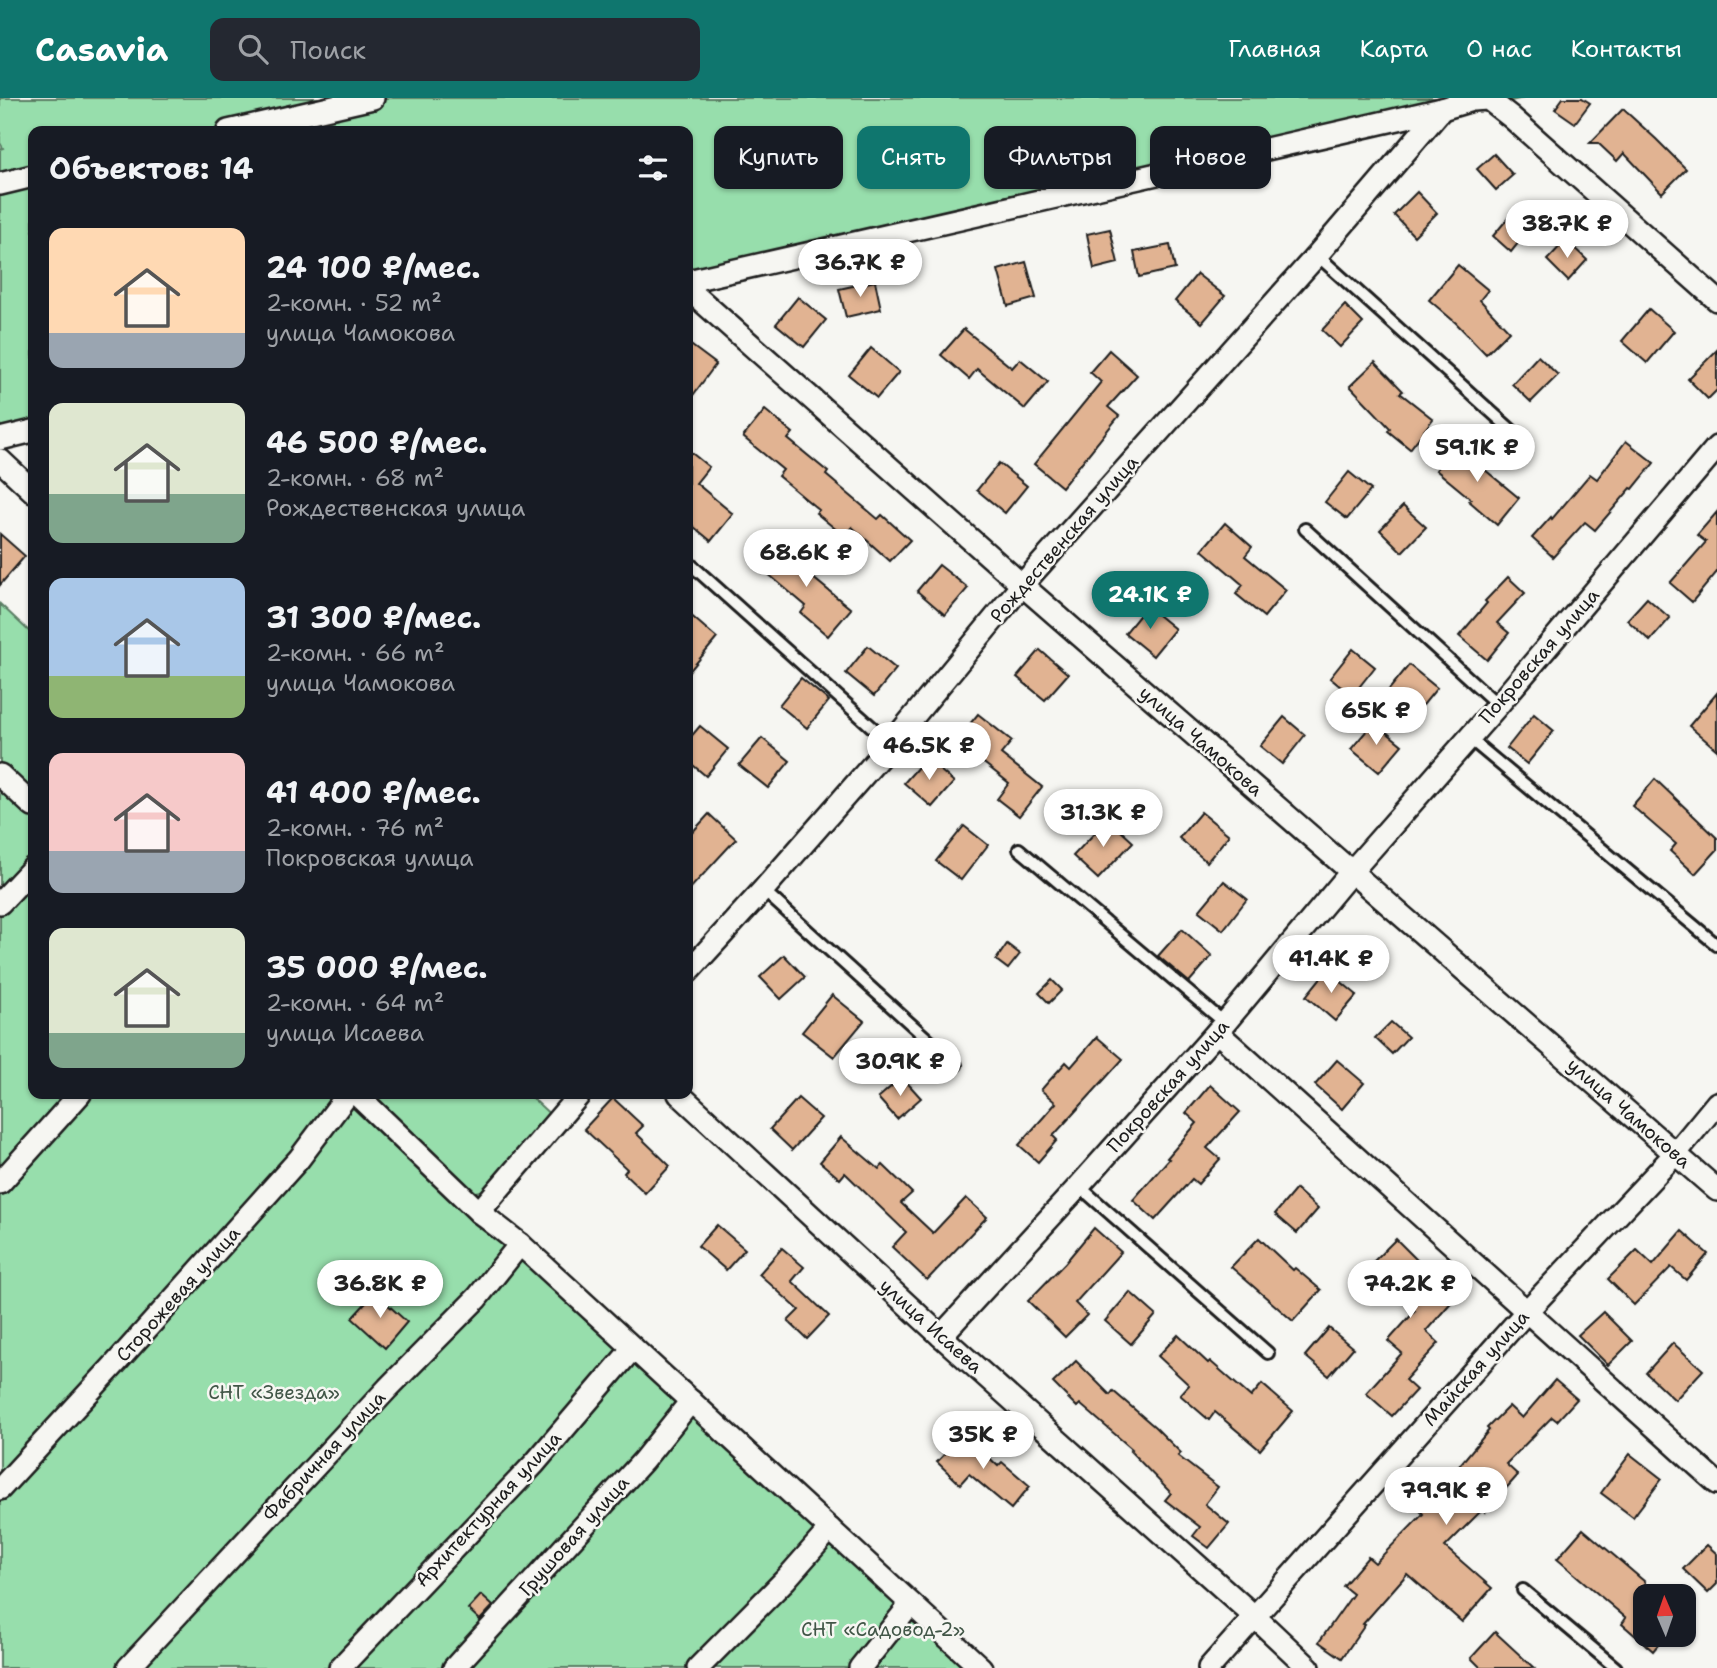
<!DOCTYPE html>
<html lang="ru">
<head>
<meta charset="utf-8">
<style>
  body { margin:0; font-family:"Shantell Sans",sans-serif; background:#242831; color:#f1f3f6; height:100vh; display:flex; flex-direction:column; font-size:26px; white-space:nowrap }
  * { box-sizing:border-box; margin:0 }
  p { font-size:23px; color:#9ea1a6 }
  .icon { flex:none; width:38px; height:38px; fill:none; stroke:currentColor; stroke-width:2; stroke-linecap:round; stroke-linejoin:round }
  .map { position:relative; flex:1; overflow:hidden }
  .side { position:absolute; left:28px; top:28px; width:665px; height:973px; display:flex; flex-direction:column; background:#171b24; border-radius:14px; box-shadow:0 2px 5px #0004 }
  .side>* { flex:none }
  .hud { position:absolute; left:714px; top:28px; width:665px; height:63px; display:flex; gap:14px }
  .needle { width:46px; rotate:358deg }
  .tools { position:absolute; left:1633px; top:1486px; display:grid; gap:14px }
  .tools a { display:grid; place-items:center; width:63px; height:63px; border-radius:14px; background:#171b24; box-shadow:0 2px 5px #0004; font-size:35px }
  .price { position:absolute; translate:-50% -60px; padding:0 16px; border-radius:24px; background:#fff; color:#222; font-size:23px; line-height:46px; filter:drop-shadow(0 2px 4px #0008) }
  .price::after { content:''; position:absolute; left:50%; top:42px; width:21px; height:16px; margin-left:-10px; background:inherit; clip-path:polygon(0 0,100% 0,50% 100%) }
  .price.on { background:#0f766e; color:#fff }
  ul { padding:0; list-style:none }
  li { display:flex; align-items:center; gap:21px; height:175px; padding:0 21px }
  li span { display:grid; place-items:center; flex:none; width:196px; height:140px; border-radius:14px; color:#555 }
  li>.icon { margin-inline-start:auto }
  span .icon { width:84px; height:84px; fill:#fffc; stroke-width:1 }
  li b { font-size:30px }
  h2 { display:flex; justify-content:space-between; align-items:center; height:84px; padding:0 21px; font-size:30px }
  .pill { padding:0 24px; border-radius:14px; background:#171b24; box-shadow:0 2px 5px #0004; font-size:24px; line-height:63px }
  .pill.on { background:#0f766e; color:#fff }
  header { display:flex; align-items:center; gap:42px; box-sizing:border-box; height:98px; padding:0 35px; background:#0f766e; color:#fff }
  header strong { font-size:33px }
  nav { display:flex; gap:38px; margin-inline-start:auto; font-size:24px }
  .search { width:490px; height:63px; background:#242831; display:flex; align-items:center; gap:18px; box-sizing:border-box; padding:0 24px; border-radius:14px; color:#9ea1a6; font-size:26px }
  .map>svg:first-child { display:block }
  .green { fill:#97deac; stroke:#5a7d64; stroke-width:2 }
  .building { fill:#e1b392; stroke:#1c1c1c; stroke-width:2 }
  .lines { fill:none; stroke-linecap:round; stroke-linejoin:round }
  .lane-casing { stroke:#1c1c1c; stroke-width:16 }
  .street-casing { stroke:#1c1c1c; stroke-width:26 }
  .lane { stroke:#f6f6f2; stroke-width:10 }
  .street { stroke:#f6f6f2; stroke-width:21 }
  .labels { text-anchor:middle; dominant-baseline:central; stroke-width:5; stroke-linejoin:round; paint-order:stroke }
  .street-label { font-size:19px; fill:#1c1c1c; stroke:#f6f6f2 }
  .park-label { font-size:19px; fill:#415647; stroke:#f6f6f2 }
</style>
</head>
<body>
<header>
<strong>Casavia</strong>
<div class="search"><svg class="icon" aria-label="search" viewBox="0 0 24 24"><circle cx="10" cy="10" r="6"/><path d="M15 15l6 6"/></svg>Поиск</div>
<nav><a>Главная</a><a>Карта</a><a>О нас</a><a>Контакты</a></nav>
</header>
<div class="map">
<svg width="1717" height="1570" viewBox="0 0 1717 1570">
  <rect width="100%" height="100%" fill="#f6f6f2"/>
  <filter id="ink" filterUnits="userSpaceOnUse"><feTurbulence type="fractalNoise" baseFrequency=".0143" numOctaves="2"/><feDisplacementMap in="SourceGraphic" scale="14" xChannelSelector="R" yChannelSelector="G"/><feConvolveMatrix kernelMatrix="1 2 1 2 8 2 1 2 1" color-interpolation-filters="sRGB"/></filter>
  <g filter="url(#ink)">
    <!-- green -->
    <g class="green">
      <polygon points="0,0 1524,0 1163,78 688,192 688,33 33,33 33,333 0,339 0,51 3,50 0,45"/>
      <polygon points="0,506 33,537 33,710 0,674"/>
      <polygon points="0,682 33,713 33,996 528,996 555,1021 490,1091 467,1096 981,1570 0,1570"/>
    </g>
    <!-- building -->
    <g class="building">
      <polygon points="1563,0 1582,0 1590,5 1575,25 1555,11"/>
      <polygon points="1623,11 1656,41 1686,71 1662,95 1624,55 1617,63 1598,45 1590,45"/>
      <polygon points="1494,56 1513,77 1496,92 1477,71"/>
      <polygon points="1417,94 1437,115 1414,138 1394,117"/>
      <polygon points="1514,113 1532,128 1511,154 1493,138"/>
      <polygon points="1110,131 1118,165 1094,171 1087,136"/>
      <polygon points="1566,142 1587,162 1568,183 1547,162"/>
      <polygon points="1170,147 1175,171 1139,179 1134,154"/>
      <polygon points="1026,164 1036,200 1008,208 998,172"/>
      <polygon points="1458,167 1488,192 1480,202 1509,233 1486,256 1456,225 1429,202"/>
      <polygon points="1197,176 1225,198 1202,225 1175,203"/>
      <polygon points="875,183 881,211 846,219 839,191"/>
      <polygon points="798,199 826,222 804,249 776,226"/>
      <polygon points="1345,207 1363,225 1340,249 1322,232"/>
      <polygon points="1649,211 1674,233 1647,265 1622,243"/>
      <polygon points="964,231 1012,270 1020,261 1048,284 1025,311 977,271 969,281 941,257"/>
      <polygon points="688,245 716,266 688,304"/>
      <polygon points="871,250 899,274 877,300 849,277"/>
      <polygon points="1109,252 1137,277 1108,309 1119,318 1062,389 1034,366 1101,284 1090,274"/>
      <polygon points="1717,252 1717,292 1708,301 1688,281"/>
      <polygon points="1538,258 1558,277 1531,304 1512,286"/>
      <polygon points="1375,264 1403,293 1400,295 1433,321 1410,351 1388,333 1390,330 1350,288"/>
      <polygon points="765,312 793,335 788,341 828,374 826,377 878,421 882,417 910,442 890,463 852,429 844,438 816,415 819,412 778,378 783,372 743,339"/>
      <polygon points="1626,343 1654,365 1633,391 1631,390 1595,432 1585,424 1553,459 1532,440 1551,419 1552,421 1590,376 1597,381"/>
      <polygon points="1458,345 1486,368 1484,371 1519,400 1497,427 1469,403 1471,401 1436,372"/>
      <polygon points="688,352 709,369 696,385 733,416 711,443 688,424"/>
      <polygon points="999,365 1027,388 1005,415 977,392"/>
      <polygon points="1349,374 1371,392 1347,421 1325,404"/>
      <polygon points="1403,408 1426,429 1402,454 1380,432"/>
      <polygon points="1717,414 1717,474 1692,504 1670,485 1706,444 1697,437"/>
      <polygon points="1225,425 1252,449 1245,458 1286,492 1264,519 1236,496 1243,487 1202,452"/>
      <polygon points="0,436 25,458 0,487"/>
      <polygon points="783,444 811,467 806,474 851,511 828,538 801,515 806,508 761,470"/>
      <polygon points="939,467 968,490 945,517 917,493"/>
      <polygon points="1508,479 1525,495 1497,525 1509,535 1487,562 1459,538 1487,505 1485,503"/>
      <polygon points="1647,500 1670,520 1650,543 1627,522"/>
      <polygon points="1147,508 1175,531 1153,558 1125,535"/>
      <polygon points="688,515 717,540 688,575"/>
      <polygon points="868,548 896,571 874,598 846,575"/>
      <polygon points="1353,551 1375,569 1352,598 1330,580"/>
      <polygon points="1040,552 1068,576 1045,602 1017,579"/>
      <polygon points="1409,567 1437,590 1415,617 1387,594"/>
      <polygon points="801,580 829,603 807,630 779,607"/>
      <polygon points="1717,595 1717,652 1689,628"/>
      <polygon points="978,616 1012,643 1001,656 1042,689 1019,718 997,701 1009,685 956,643"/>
      <polygon points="1534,616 1554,633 1527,666 1507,650"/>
      <polygon points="1284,619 1305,637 1282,666 1260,648"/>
      <polygon points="1374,624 1402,647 1379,674 1351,651"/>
      <polygon points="700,628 728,651 706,678 688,663 688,642"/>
      <polygon points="762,640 790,663 768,690 739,667"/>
      <polygon points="926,660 954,684 932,709 904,685"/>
      <polygon points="1655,681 1717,740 1717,752 1695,776 1670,753 1676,746 1632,708"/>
      <polygon points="1201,714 1229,737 1207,764 1179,740"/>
      <polygon points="709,716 736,741 688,793 688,739"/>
      <polygon points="1108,721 1133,744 1098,781 1073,758"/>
      <polygon points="964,728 988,747 961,782 936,763"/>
      <polygon points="1224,783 1247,801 1223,832 1199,813"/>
      <polygon points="1182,831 1212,858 1189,884 1158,858"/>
      <polygon points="1007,846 1020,856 1008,871 996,862"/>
      <polygon points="784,857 805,879 781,901 760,879"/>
      <polygon points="1327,872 1357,897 1335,923 1306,898"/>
      <polygon points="1052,882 1062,892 1049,905 1039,895"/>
      <polygon points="832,897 864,923 834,959 802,934"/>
      <polygon points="1391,924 1408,939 1392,956 1375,940"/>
      <polygon points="1097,939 1123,961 1053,1038 1057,1042 1038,1064 1019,1047 1056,1005 1041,992 1066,964 1071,969"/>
      <polygon points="1337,962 1364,985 1342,1011 1315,987"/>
      <polygon points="902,979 921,1000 897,1021 878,1000"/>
      <polygon points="1210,987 1240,1014 1207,1050 1220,1061 1198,1086 1192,1081 1155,1122 1133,1102 1169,1061 1167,1060 1197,1025 1186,1015"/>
      <polygon points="613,1000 643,1028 636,1035 670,1068 645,1095 624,1075 627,1071 584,1031"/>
      <polygon points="798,1000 821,1020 792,1052 770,1031"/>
      <polygon points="841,1039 879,1071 883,1067 912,1095 901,1105 933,1135 966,1100 987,1119 927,1182 892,1149 906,1134 845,1075 840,1081 820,1064"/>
      <polygon points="1296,1091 1318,1111 1297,1135 1275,1116"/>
      <polygon points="717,1127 745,1151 726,1172 698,1148"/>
      <polygon points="1094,1130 1121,1154 1075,1205 1087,1217 1065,1239 1028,1203 1065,1165"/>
      <polygon points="1682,1133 1708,1156 1686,1182 1671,1169 1634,1207 1608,1181 1637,1152 1653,1167"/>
      <polygon points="1259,1140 1293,1172 1295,1170 1321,1192 1293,1223 1231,1169"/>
      <polygon points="1396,1141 1433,1178 1440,1171 1463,1191 1426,1233 1439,1245 1405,1282 1416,1292 1392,1318 1366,1295 1402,1255 1388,1243 1415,1213 1369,1168"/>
      <polygon points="782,1150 804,1169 792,1183 829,1218 807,1241 788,1223 799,1212 759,1176"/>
      <polygon points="1130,1194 1156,1217 1131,1246 1105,1223"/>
      <polygon points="375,1195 407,1224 385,1250 352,1220"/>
      <polygon points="1603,1214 1632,1243 1608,1267 1578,1237"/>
      <polygon points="1329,1230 1353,1250 1329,1278 1305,1258"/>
      <polygon points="1178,1237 1208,1265 1210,1263 1251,1299 1262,1286 1293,1313 1260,1352 1215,1314 1209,1322 1180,1297 1189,1287 1158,1258"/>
      <polygon points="1673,1245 1703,1272 1675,1302 1646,1275"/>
      <polygon points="1076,1263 1110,1297 1113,1293 1155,1329 1181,1355 1178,1358 1218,1389 1205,1406 1229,1426 1209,1450 1193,1438 1200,1429 1165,1402 1171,1395 1130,1353 1132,1351 1080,1306 1077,1309 1053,1285"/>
      <polygon points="1555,1282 1577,1301 1557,1323 1552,1319 1506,1366 1518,1377 1485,1414 1483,1411 1445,1449 1492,1490 1462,1524 1407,1476 1363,1526 1365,1527 1342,1560 1319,1544 1353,1496 1343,1488 1368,1459 1375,1465 1423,1416 1418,1410 1448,1381 1489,1332 1487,1330 1509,1308 1522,1320"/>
      <polygon points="964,1336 998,1368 1002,1364 1030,1388 1011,1411 969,1376 960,1386 937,1364"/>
      <polygon points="1630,1356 1662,1381 1633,1419 1601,1395"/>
      <polygon points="1583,1431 1645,1484 1645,1487 1658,1498 1645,1498 1645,1536 1667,1536 1653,1553 1622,1526 1626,1520 1557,1461"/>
      <polygon points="1707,1447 1717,1456 1717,1486 1708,1495 1683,1471"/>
      <polygon points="481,1497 493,1508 480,1522 468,1511"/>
      <polygon points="1495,1534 1534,1570 1481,1570 1471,1560"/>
    </g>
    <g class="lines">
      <!-- lane casing -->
      <g class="lane-casing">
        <g id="lane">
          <polyline points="1317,157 1517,337"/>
          <polyline points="1305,431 1498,607"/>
          <polyline points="688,464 891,646"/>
          <polyline points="1469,640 1717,847"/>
          <polyline points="1019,751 1225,925"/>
          <polyline points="763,792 956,967"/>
          <polyline points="1079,1088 1268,1255"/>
          <polyline points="1523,1492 1616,1570"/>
        </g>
      </g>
      <!-- street casing -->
      <g class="street-casing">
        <g id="street">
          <polyline points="228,33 373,0"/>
          <polyline points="0,86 33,78"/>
          <polyline points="688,183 1442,11 1472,2 1488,1 1511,19 1717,202"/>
          <polyline points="688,191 1022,487 1717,1092"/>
          <polyline points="0,341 33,333"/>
          <polyline points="0,362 33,393"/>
          <polyline points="0,677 33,708"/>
          <polyline points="0,805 33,770"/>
          <polyline points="688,874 763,792 891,646 1022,487 1317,157 1442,11"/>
          <polyline points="1217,934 1717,1385"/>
          <polyline points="356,996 479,1114 520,1146 981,1570"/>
          <polyline points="679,996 941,1238 1255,1519 1309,1570"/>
          <polyline points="0,1085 80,996"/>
          <polyline points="479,1114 580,996"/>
          <polyline points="941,1238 1079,1088 1225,925 1351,774 1498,607 1717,349"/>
          <polyline points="0,1391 116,1265 299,1061 348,996"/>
          <polyline points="128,1570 388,1290 477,1200 520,1146"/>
          <polyline points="340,1570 534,1366 633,1250"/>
          <polyline points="454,1570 643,1363 691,1303"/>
          <polyline points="698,1570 786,1481 830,1431"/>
          <polyline points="860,1570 911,1506"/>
          <polyline points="1209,1570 1527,1213 1675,1056 1717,1005"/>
        </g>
      </g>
      <!-- lane -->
      <use href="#lane" class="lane"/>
      <!-- street -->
      <use href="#street" class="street"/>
    </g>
  </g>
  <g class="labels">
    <!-- street labels -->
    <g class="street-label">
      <text transform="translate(1064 441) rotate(-49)">Рождественская улица</text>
      <text transform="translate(1539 558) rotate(-49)">Покровская улица</text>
      <text transform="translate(1201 643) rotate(41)">улица Чамокова</text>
      <text transform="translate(1168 988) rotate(-48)">Покровская улица</text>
      <text transform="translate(1629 1015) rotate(41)">улица Чамокова</text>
      <text transform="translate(178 1196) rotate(-48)">Сторожевая улица</text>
      <text transform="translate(931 1228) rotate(42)">улица Исаева</text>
      <text transform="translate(1476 1270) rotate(-48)">Майская улица</text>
      <text transform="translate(324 1358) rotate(-47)">Фабричная улица</text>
      <text transform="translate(488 1411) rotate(-47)">Архитектурная улица</text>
      <text transform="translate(574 1438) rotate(-48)">Грушовая улица</text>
    </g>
    <!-- park labels -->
    <g class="park-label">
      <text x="274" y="1294">СНТ «Звезда»</text>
      <text x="883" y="1531">СНТ «Садовод-2»</text>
    </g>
  </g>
</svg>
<div class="tools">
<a><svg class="needle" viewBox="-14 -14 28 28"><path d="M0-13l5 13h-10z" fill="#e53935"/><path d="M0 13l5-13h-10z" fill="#9ea1a6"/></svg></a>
</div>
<b class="price" style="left:1567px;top:162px">38.7K ₽</b>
<b class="price" style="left:860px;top:201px">36.7K ₽</b>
<b class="price" style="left:1477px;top:386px">59.1K ₽</b>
<b class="price" style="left:806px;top:491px">68.6K ₽</b>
<b class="price on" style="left:1150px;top:533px">24.1K ₽</b>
<b class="price" style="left:1376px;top:649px">65K ₽</b>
<b class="price" style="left:929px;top:684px">46.5K ₽</b>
<b class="price" style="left:1103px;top:751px">31.3K ₽</b>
<b class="price" style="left:1331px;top:897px">41.4K ₽</b>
<b class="price" style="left:900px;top:1000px">30.9K ₽</b>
<b class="price" style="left:380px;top:1222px">36.8K ₽</b>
<b class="price" style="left:1410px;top:1222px">74.2K ₽</b>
<b class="price" style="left:983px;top:1373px">35K ₽</b>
<b class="price" style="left:1446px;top:1429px">79.9K ₽</b>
<div class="hud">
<a class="pill">Купить</a>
<a class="pill on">Снять</a>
<a class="pill">Фильтры</a>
<a class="pill">Новое</a>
</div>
<section class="side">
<h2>Объектов: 14<svg class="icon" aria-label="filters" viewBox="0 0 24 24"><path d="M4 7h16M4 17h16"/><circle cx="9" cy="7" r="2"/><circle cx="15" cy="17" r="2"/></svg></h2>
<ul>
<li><span style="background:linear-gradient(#ffd9b3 75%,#9aa5b1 0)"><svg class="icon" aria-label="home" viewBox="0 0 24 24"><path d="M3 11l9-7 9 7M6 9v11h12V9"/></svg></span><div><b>24 100 ₽/мес.</b><p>2-комн. · 52 m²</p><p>улица Чамокова</p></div></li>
<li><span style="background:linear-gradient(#dfe7d0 65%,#7fa58c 0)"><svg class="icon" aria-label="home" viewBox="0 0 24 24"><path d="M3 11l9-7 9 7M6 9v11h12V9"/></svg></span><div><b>46 500 ₽/мес.</b><p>2-комн. · 68 m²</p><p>Рождественская улица</p></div></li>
<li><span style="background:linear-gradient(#a9c7e8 70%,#8fb573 0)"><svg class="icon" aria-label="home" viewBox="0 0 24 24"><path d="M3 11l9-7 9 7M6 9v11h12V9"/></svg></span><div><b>31 300 ₽/мес.</b><p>2-комн. · 66 m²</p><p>улица Чамокова</p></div></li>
<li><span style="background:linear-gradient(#f6c9c9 70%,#9aa5b1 0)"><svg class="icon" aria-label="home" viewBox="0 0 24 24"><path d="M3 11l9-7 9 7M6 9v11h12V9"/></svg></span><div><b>41 400 ₽/мес.</b><p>2-комн. · 76 m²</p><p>Покровская улица</p></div></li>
<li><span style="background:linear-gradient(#dfe7d0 75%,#7fa58c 0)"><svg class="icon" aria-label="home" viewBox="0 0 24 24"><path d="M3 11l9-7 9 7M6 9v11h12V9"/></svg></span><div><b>35 000 ₽/мес.</b><p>2-комн. · 64 m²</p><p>улица Исаева</p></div></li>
</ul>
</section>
</div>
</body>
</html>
